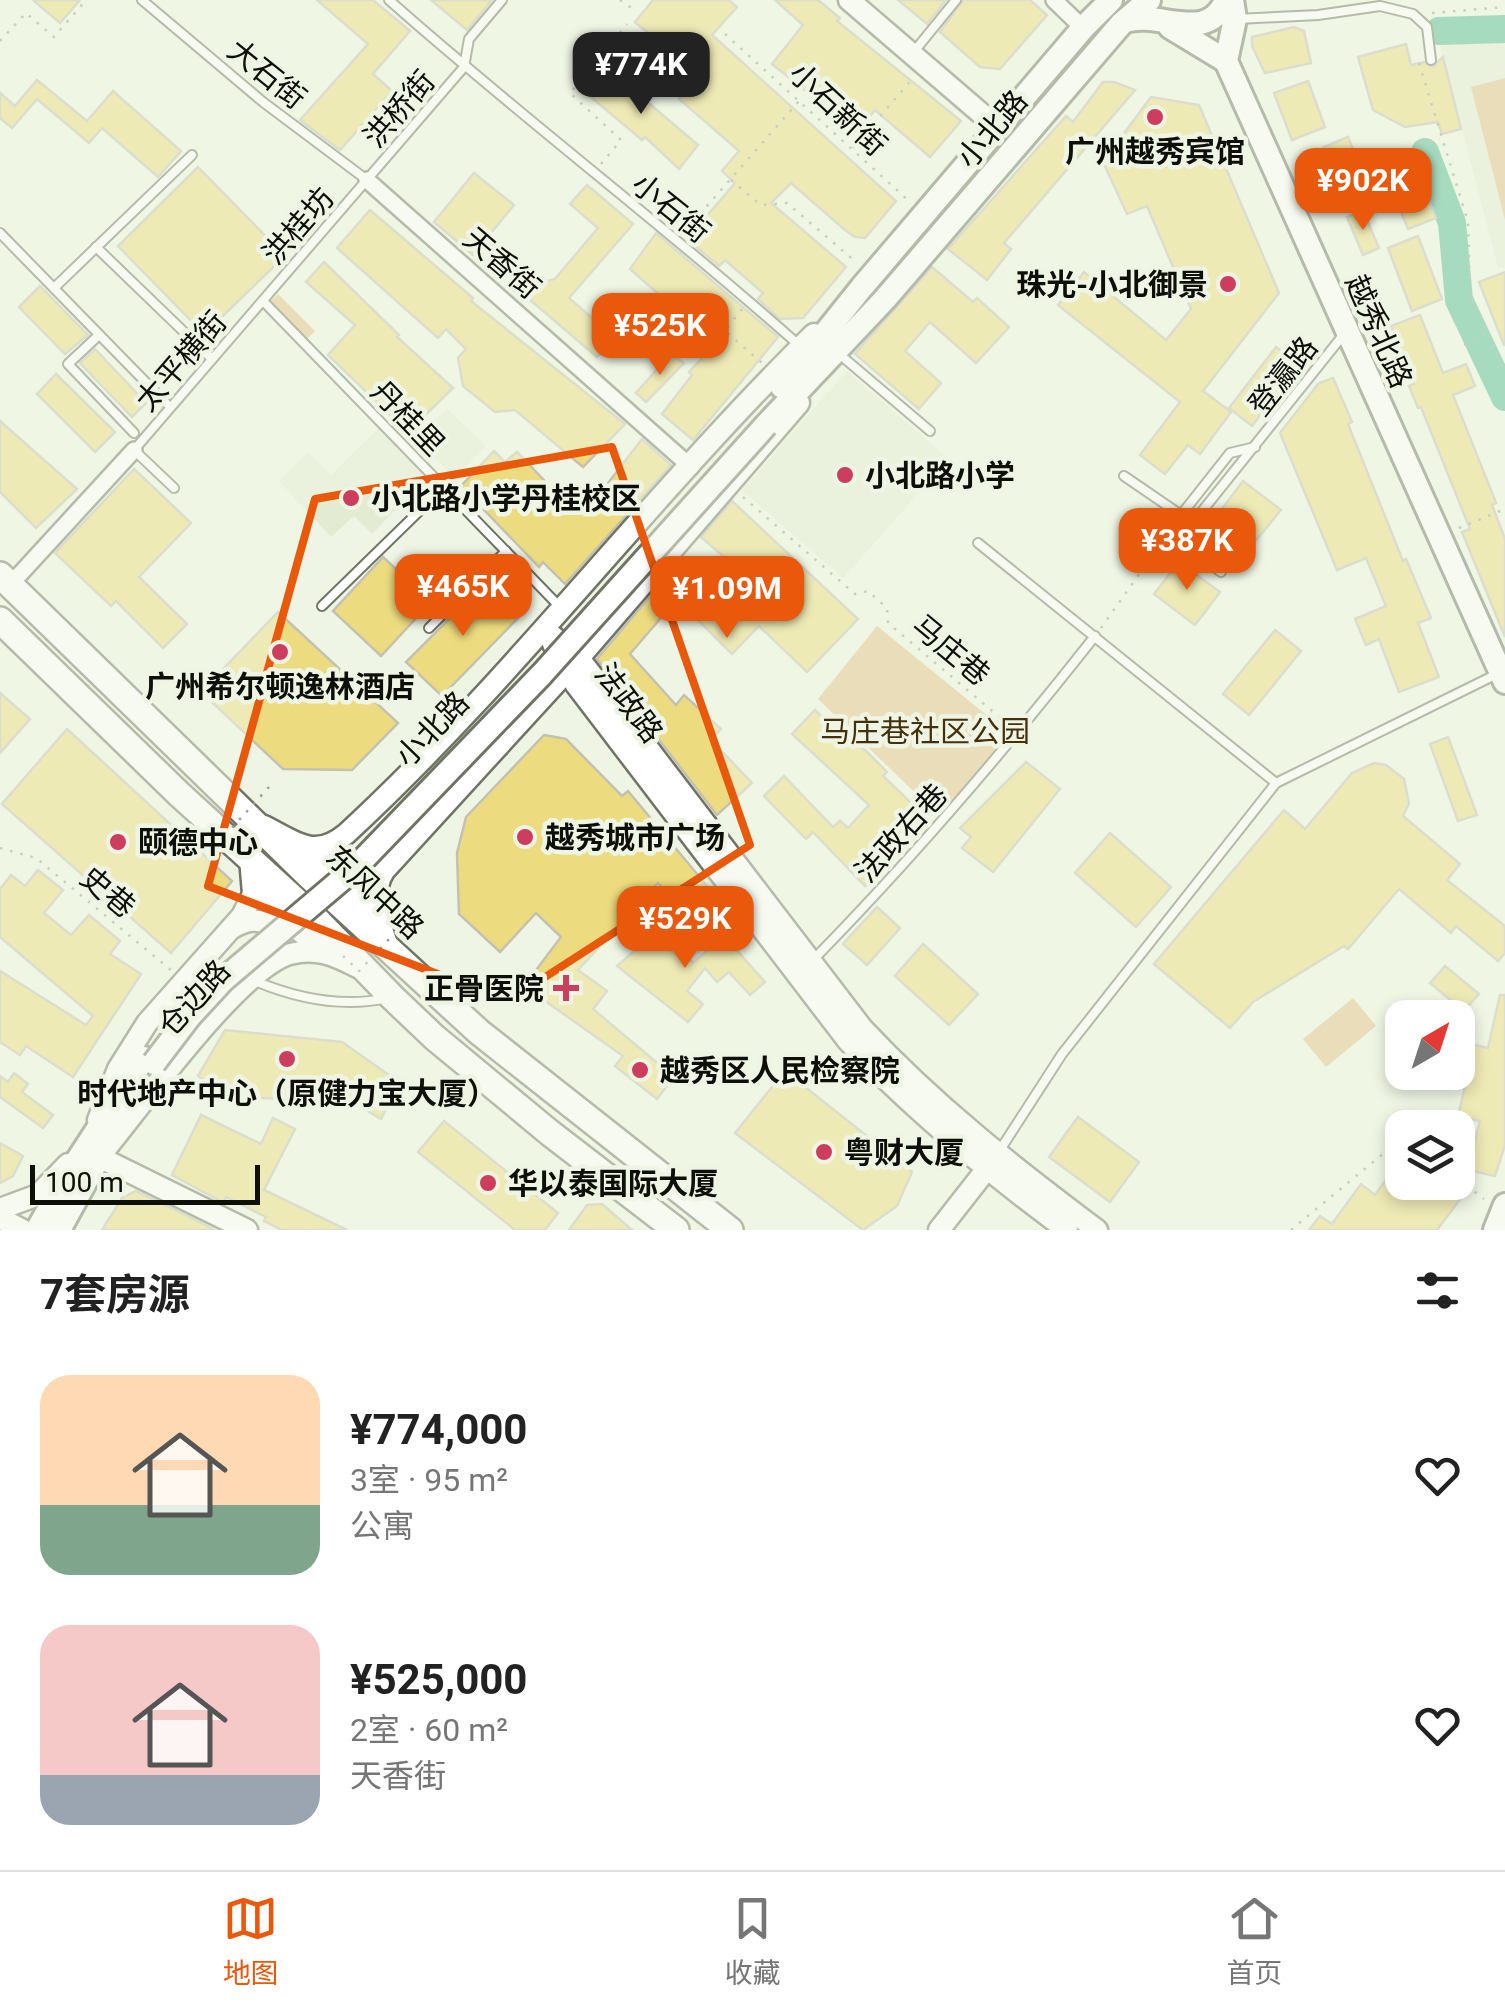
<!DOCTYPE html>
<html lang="zh">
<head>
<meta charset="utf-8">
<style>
  body { margin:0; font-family:Roboto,"Noto Sans SC",sans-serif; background:#f2f2f2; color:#222; height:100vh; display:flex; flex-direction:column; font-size:38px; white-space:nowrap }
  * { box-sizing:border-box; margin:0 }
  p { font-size:32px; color:#767676 }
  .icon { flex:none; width:55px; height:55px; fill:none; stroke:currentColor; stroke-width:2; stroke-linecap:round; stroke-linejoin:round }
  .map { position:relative; height:1230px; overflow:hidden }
  .drawer { display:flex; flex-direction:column; background:#fff; flex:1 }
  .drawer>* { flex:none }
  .needle { width:65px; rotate:39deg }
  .buttons { position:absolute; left:1385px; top:1000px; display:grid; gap:20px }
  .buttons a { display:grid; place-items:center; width:90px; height:90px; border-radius:20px; background:#fff; box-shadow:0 5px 15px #0003; font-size:50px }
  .scale { position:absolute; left:30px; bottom:25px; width:230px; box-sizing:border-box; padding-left:10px; border:5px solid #0d0f09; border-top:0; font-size:28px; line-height:35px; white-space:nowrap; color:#0d0f09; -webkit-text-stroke:8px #eff5e4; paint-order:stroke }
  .price { position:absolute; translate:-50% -85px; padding:0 22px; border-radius:20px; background:#ea580c; color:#fff; font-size:32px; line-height:65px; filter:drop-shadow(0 2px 5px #0008) }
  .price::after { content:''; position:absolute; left:50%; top:60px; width:30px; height:22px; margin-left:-15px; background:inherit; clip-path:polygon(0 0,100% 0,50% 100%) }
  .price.active { background:#222; color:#fff }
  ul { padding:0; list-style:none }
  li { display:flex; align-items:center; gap:30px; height:250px; padding:0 40px }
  li span { display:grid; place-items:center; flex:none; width:280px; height:200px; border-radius:30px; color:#555 }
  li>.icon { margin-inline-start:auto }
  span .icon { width:120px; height:120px; fill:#fffc; stroke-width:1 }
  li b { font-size:42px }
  h2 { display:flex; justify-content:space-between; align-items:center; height:120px; padding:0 40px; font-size:42px }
  .tabs { display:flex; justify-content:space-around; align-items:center; height:140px; border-top:2px solid #e0e0e0; background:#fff; font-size:28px; color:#767676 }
  .tabs a { display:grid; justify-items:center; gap:5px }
  .tabs .active { color:#ea580c }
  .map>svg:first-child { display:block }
  .built { fill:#e4ebd3 }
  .green { fill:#e4bf86 }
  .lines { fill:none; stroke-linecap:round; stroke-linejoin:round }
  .river { stroke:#50ba92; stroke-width:28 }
  .building { fill:#eddc7f; stroke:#c4c1b0; stroke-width:2.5 }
  .service-casing { stroke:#6f7464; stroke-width:12 }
  .minor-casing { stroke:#6f7464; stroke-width:20 }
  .tertiary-casing { stroke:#6f7464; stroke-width:25 }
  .secondary-casing { stroke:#6f7464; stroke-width:28 }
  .trunk-casing { stroke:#6f7464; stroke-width:30 }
  .path { stroke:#9ca194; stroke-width:2.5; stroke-dasharray:2.5 8; stroke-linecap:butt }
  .service { stroke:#fff; stroke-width:8 }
  .minor { stroke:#fff; stroke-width:15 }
  .tertiary { stroke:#fff; stroke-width:20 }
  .secondary { stroke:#fff; stroke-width:22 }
  .trunk { stroke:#fff; stroke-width:25 }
  .secondary-bridge-casing { stroke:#6f7464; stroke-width:28; stroke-linecap:butt }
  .path-bridge { stroke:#9ca194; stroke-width:2.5; stroke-dasharray:2.5 8; stroke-linecap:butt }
  .secondary-bridge { stroke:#fff; stroke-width:22 }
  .marked { fill:none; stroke:#e8590c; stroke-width:8; stroke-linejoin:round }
  .poi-dot { fill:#cd3d5e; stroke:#eff5e4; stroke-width:4 }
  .labels { text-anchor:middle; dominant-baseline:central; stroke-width:9; stroke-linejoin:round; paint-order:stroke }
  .street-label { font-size:30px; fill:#0d0f09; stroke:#eff5e4 }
  .poi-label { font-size:30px; font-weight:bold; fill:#0d0f09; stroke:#eff5e4; text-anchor:start }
  .park-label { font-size:30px; fill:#45300c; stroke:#eff5e4 }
</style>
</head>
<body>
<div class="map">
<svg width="1505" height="1230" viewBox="0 0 1505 1230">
  <rect width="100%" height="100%" fill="#eff5e4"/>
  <!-- built -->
  <g class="built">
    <polygon points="1480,36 1505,37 1505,268 1498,267 1439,40"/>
    <polygon points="847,371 949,459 843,578 742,490"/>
    <polygon points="447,409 486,446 454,478 416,438"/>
    <polygon points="379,428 427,477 372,534 354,516 331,537 279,481 308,452 331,475"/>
  </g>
  <!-- green -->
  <g class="green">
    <polygon points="1505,78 1505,220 1471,87"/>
    <polygon points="278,294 315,331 305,341 269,303"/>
    <polygon points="877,626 1011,735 938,815 818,699"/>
    <polygon points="1353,998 1376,1026 1326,1067 1303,1039"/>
  </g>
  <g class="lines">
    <!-- river -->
    <g class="river">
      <polyline points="1439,31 1505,29"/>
      <polyline points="1425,152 1452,223 1459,300 1505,397"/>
    </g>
  </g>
  <!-- building -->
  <g class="building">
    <polygon points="33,0 80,0 60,23"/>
    <polygon points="317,0 373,0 410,31 373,74 392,91 340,150 300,120 368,44"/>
    <polygon points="431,0 492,0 467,30"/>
    <polygon points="653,0 729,0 737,7 712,35 896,201 865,238 855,237 845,230 791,183 771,203 846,267 803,318 780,319 758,299 763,293 725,260 719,266 687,239 735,183 722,171 739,151 679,99 699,76 635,22"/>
    <polygon points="775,0 818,0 840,18 837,21 961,121 930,157 875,110 857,132 772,64 803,25"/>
    <polygon points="898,0 946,0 927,24"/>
    <polygon points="963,0 1030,0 1047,15 1000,69 980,67 940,32"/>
    <polygon points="1294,27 1304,31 1311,63 1265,73 1252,46 1252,37"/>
    <polygon points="1406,44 1411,65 1424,62 1433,67 1443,57 1461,129 1442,134 1438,122 1405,127 1373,110 1358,57"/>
    <polygon points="606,67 698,145 679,169 645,137 642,140 585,92"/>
    <polygon points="37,80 87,121 113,91 181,151 158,177 102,128 89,143 37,99 12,128 0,118 0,93 15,106"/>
    <polygon points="1308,81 1325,127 1292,140 1274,93"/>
    <polygon points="1103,82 1114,82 1135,90 1004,243 1011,249 987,280 948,249 1066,116 1073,122"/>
    <polygon points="1151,97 1199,105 1279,293 1203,391 1231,412 1200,454 1188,445 1165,474 1140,455 1180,402 1058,305 1084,272 1166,340 1191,309 1147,206 1127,214 1103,162"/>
    <polygon points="1348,137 1358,162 1335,172 1324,147"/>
    <polygon points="1412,160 1436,218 1408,229 1384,171"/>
    <polygon points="198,167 285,256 204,334 118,246"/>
    <polygon points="474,173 514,205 473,255 434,222"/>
    <polygon points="587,185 633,224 569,298 614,337 597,357 529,299 543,282 555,279 598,228 570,204"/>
    <polygon points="370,210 473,298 471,301 625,424 583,467 515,410 495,412 463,386 458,358 466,349 446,329 438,338 337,248"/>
    <polygon points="1363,211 1379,248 1363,255 1347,217"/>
    <polygon points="656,233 778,337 693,440 662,414 692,375 689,372 709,351 673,319 679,312 630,269"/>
    <polygon points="1418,236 1442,299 1412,311 1388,248"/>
    <polygon points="324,262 399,335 397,337 453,388 408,432 328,355 355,325 306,282"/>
    <polygon points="932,267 973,302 977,298 1009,327 976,363 930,322 905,351 941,383 919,409 855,354"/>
    <polygon points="1505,272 1505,345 1504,345 1479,282"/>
    <polygon points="40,286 88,335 65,354 19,307"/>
    <polygon points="1420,315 1443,373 1466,364 1475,386 1453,395 1496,503 1492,505 1505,539 1505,637 1462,532 1470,529 1421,407 1418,408 1409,386 1414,384 1391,326"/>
    <polygon points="1276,347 1298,364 1252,426 1229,408"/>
    <polygon points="95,349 146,403 132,417 80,363"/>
    <polygon points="671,354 684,363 646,402 636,393"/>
    <polygon points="56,374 115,432 95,452 37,394"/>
    <polygon points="1333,378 1352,422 1348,424 1403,561 1406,559 1431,618 1418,623 1439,677 1399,692 1379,639 1366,645 1355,619 1386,606 1366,558 1337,570 1280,433 1319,383"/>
    <polygon points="0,421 77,489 36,528 0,492"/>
    <polygon points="642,439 671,465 565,584 543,562 539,567 461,486 494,451 505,462 517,452 565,502 581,488 595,500"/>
    <polygon points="134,469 191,523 139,577 187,624 163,648 116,601 111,606 55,553"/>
    <polygon points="1243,481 1281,510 1239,561 1203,534"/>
    <polygon points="732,501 858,619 807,672 759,626 732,654 677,599 630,654 676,705 684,695 721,729 711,740 752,783 717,815 597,659 676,566 695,583 700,578 722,599 745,575 701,537"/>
    <polygon points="383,557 431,602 381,656 333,611"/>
    <polygon points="1179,562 1220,592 1195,625 1154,594"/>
    <polygon points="485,583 520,616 442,696 406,662"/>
    <polygon points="278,612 398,723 352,770 283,769 201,692"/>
    <polygon points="1275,630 1301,651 1249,715 1223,694"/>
    <polygon points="0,693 30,719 0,753"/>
    <polygon points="815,710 844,739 847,737 866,751 887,772 883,776 931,822 865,886 813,832 806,839 764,796 784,776 833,827 840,821 848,828 869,805 792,734"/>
    <polygon points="67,729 232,881 171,953 2,804"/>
    <polygon points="544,735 566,739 622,796 628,791 712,892 685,914 658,883 578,970 607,991 593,1009 674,1077 657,1099 615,1066 623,1056 524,986 561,937 536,913 500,952 459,914 457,853 466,817"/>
    <polygon points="1448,737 1477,815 1458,821 1430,744"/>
    <polygon points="1026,762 1060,789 993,872 962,848 971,837 960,828"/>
    <polygon points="1374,763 1386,765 1404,779 1409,803 1403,816 1460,864 1447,880 1505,926 1505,953 1498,961 1456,926 1451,933 1399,889 1348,949 1344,946 1253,1002 1230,1028 1154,964 1284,810 1305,829 1352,773"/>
    <polygon points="1110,833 1171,887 1136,927 1075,873"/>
    <polygon points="38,870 63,890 44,913 71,935 89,915 120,941 110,954 141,974 73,1077 26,1046 20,1055 0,1042 0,971 86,1025 93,1016 0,937 0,889 11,875 25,886"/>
    <polygon points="877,907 900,928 867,965 843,944"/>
    <polygon points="662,927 693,963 724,936 765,982 750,995 729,972 717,982 705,968 687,991 703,1004 688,1022 617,966"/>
    <polygon points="923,944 978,994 949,1025 895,976"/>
    <polygon points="1445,966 1479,994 1464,1011 1430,983"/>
    <polygon points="1500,995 1505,995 1505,1145 1495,1176 1468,1170 1480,1121 1458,1116 1468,1074 1458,1071 1458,1041 1488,1048"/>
    <polygon points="225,1030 342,1042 400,1083 381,1119 354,1103 224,1096 198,1076"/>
    <polygon points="785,1071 912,1172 897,1206 863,1230 735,1133"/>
    <polygon points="14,1073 28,1084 22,1092 53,1115 43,1128 0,1097 0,1076 8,1082"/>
    <polygon points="201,1115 261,1144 273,1118 295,1129 264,1190 347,1230 282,1230 264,1221 266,1217 226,1197 224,1203 172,1175"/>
    <polygon points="1078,1117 1139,1162 1110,1202 1049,1157"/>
    <polygon points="444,1121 558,1213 545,1230 515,1230 418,1152"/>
    <polygon points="0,1143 23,1156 13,1176 0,1183"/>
    <polygon points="1402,1158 1402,1182 1440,1182 1461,1198 1437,1230 1309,1230 1320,1216 1332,1224 1361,1184 1375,1195"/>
    <polygon points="136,1191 198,1221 214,1230 102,1230 122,1198"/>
    <polygon points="602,1204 632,1230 569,1230 587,1205"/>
  </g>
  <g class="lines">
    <!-- service casing -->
    <g class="service-casing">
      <g id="service">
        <polyline points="142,0 263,102 367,180"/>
        <path d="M389 0C523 119 667 227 801 347"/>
        <polyline points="1237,19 1318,15 1380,6 1413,14 1427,27 1431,60"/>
        <polyline points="912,54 956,0"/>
        <polyline points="464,67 469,39 502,0"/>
        <polyline points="0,233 166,403"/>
        <polyline points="96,247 212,359"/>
        <polyline points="54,288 192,155"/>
        <polyline points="263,301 559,606"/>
        <polyline points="99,335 68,364 134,433"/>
        <polyline points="838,353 930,431"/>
        <polyline points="1124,476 1181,515 1230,453 1255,447"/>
        <polyline points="174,488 134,450 464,67"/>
        <polyline points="978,543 1276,783"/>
        <polyline points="1221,572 1189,548 1183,535 1344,334"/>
        <polyline points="322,606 444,487"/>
        <polyline points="429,628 506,551"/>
        <path d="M813 960C914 857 1006 749 1095 636"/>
        <path d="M255 981C298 999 342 1008 388 998"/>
        <polyline points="1000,1150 1062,1054 1276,783 1497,674"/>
      </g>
    </g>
    <!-- minor casing -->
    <g class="minor-casing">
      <g id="minor">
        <polyline points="1054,0 1083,28"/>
        <polyline points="367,180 691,467"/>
        <polyline points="10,585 134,450"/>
      </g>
    </g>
    <!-- tertiary casing -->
    <g class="tertiary-casing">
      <g id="tertiary">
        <polyline points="849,0 998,128"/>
        <path d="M544 629 579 658 862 1028C934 1105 1013 1167 1097 1230"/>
        <path d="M553 644 576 685 848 1041C915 1112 988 1172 1067 1230"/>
        <path d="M264 826C296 842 314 860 346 834 514 679 651 494 814 334"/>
        <path d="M303 849C336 868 354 891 374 924"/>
        <path d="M257 874C271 910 292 932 328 947"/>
        <path d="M232 928C248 919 263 916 275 933V947"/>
        <path d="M388 947C379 920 369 897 384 871L579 658 799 403"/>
        <polyline points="98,1120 118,1069 147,1023 242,916 253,894 250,858"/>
        <polyline points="0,1209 38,1195 68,1164"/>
        <polyline points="0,1218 23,1230"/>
        <path d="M247 1230 99 1157C138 1111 238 969 290 954 316 947 334 955 357 967"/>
        <polyline points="939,1230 993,1161"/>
      </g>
    </g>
    <!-- secondary casing -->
    <g class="secondary-casing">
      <g id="secondary">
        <polyline points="1232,0 1235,19 1226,61 1505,682"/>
        <path d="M1125 21C1160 10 1208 45 1226 0"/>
        <polyline points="1170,27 1226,61"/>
        <polyline points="782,387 862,287 1083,28 1111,0"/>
        <polyline points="766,425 885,299 1122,23 1149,0"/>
        <polyline points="37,1230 75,1164 144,1058"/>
        <polyline points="59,1230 122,1115"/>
        <polyline points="1495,1230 1505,1205"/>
      </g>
    </g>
    <!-- trunk casing -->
    <g class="trunk-casing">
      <g id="trunk">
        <polyline points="0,575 308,875 479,1032 730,1230"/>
        <polyline points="0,620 179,794 317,920 392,997 434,1037 550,1133 676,1230"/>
      </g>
    </g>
    <!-- path -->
    <g class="path">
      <polyline points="620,0 637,12"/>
      <polyline points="1432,13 1505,7"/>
      <polyline points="725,34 909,201"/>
      <polyline points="0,41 26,13 54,37 86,0"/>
      <polyline points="1419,63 1468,222 1470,292 1505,373"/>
      <polyline points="1419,143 1440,139"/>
      <polyline points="853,148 913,78"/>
      <polyline points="601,164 621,140 570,93 627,24"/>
      <polyline points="731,180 761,205 787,203 856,262"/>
      <polyline points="686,230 799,101"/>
      <polyline points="742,309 725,331 762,363"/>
      <polyline points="1464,345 1486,334"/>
      <polyline points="743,497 855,594 868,591 887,608 888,623 1010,726"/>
      <polyline points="1459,528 1505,509"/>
      <polyline points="1101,628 1174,525"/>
      <polyline points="0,848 36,858 172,971"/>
      <polyline points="395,905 409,918"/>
      <polyline points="1458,1179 1484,1199"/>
      <polyline points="1291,1230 1402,1138"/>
    </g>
    <!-- service -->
    <use href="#service" class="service"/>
    <!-- minor -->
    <use href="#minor" class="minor"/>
    <!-- tertiary -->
    <use href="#tertiary" class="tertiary"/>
    <!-- secondary -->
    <use href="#secondary" class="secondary"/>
    <!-- trunk -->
    <use href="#trunk" class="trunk"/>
    <!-- secondary-bridge casing -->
    <g class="secondary-bridge-casing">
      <polyline id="secondary-bridge" points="154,1063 189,1017 223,980 354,869 542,674 766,425"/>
    </g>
    <!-- path-bridge -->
    <g class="path-bridge">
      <polyline points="211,851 269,787"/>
      <polyline points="343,956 359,971 409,918"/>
    </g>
    <!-- secondary-bridge -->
    <use href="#secondary-bridge" class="secondary-bridge"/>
  </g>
  <!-- marked area -->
  <path d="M0 0H1505V1230H0ZM612 447 750 845 508 1001 208 886 315 499Z" fill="#eff5e4" fill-opacity=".55" fill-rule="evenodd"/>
  <path class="marked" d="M612 447 750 845 508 1001 208 886 315 499Z"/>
  <!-- markers -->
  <g class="poi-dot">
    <circle cx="1155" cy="117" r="10"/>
    <circle cx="1228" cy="284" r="10"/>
    <circle cx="845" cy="475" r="10"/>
    <circle cx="351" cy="498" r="10"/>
    <circle cx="280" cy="652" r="10"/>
    <circle cx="525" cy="837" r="10"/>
    <circle cx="118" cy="842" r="10"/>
    <path d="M561 973h10v10h10v10h-10v10h-10v-10h-10v-10h10z"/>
    <circle cx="287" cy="1059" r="10"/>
    <circle cx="640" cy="1070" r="10"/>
    <circle cx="824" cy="1152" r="10"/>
    <circle cx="488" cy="1183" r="10"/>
  </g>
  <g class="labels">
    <!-- street labels -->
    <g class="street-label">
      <text transform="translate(267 74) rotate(39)">大石街</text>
      <text transform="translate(399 109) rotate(-49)">洪桥街</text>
      <text transform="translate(838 109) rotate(43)">小石新街</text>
      <text transform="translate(992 129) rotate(-50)">小北路</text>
      <text transform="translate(671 208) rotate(39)">小石街</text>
      <text transform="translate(298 226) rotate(-49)">洪桂坊</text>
      <text transform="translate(502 263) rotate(41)">天香街</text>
      <text transform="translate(1379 331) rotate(66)">越秀北路</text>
      <text transform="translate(181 361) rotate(-49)">太平横街</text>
      <text transform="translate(1283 376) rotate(-52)">登瀛路</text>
      <text transform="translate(408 418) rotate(46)">丹桂里</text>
      <text transform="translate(951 650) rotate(40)">马庄巷</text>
      <text transform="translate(629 703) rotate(53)">法政路</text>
      <text transform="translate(432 729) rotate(-46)">小北路</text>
      <text transform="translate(901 833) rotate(-48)">法政右巷</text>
      <text transform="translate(108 892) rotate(40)">史巷</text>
      <text transform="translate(375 892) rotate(43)">东风中路</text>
      <text transform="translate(194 998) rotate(-48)">仓边路</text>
    </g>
    <!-- poi labels -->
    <g class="poi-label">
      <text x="1155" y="151" text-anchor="middle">广州越秀宾馆</text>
      <text x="1208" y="284" text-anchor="end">珠光-小北御景</text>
      <text x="865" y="475">小北路小学</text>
      <text x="371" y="498">小北路小学丹桂校区</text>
      <text x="280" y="686" text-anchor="middle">广州希尔顿逸林酒店</text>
      <text x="545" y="837">越秀城市广场</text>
      <text x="138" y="842">颐德中心</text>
      <text x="544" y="988" text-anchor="end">正骨医院</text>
      <text x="660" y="1070">越秀区人民检察院</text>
      <text x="287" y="1093" text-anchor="middle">时代地产中心（原健力宝大厦）</text>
      <text x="844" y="1152">粤财大厦</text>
      <text x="508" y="1183">华以泰国际大厦</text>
    </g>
    <!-- park labels -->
    <g class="park-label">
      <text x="925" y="731">马庄巷社区公园</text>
    </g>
  </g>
</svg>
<div class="buttons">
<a><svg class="needle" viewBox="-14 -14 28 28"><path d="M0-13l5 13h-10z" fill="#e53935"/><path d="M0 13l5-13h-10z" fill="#767676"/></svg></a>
<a><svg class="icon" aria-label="layers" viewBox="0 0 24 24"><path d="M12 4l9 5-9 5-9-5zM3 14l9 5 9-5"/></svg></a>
</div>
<div class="scale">100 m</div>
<b class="price active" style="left:641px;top:117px">¥774K</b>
<b class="price" style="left:1363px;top:233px">¥902K</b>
<b class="price" style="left:660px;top:378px">¥525K</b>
<b class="price" style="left:1187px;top:593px">¥387K</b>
<b class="price" style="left:463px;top:639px">¥465K</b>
<b class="price" style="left:727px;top:641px">¥1.09M</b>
<b class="price" style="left:685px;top:971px">¥529K</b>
</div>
<section class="drawer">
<h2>7套房源<svg class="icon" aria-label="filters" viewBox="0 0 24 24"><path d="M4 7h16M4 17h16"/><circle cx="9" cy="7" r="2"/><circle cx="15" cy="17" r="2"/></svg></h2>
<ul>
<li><span style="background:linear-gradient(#ffd9b3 65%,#7fa58c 0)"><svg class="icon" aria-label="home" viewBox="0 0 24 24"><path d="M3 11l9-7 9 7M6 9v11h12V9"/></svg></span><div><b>¥774,000</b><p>3室 · 95 m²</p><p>公寓</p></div><svg class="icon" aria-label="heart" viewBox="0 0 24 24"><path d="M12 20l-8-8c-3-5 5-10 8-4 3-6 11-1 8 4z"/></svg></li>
<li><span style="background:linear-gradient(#f6c9c9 75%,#9aa5b1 0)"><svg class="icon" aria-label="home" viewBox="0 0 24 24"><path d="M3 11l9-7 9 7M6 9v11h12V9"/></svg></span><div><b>¥525,000</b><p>2室 · 60 m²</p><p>天香街</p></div><svg class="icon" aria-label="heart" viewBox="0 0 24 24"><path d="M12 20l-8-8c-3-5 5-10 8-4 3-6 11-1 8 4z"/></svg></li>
</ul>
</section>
<nav class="tabs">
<a class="active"><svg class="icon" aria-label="map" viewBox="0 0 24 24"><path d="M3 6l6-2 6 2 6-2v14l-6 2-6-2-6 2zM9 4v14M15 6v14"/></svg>地图</a>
<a><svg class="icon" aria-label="saved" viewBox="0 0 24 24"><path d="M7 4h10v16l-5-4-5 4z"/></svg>收藏</a>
<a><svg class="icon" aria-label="home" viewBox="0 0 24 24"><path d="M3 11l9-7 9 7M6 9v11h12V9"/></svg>首页</a>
</nav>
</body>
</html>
